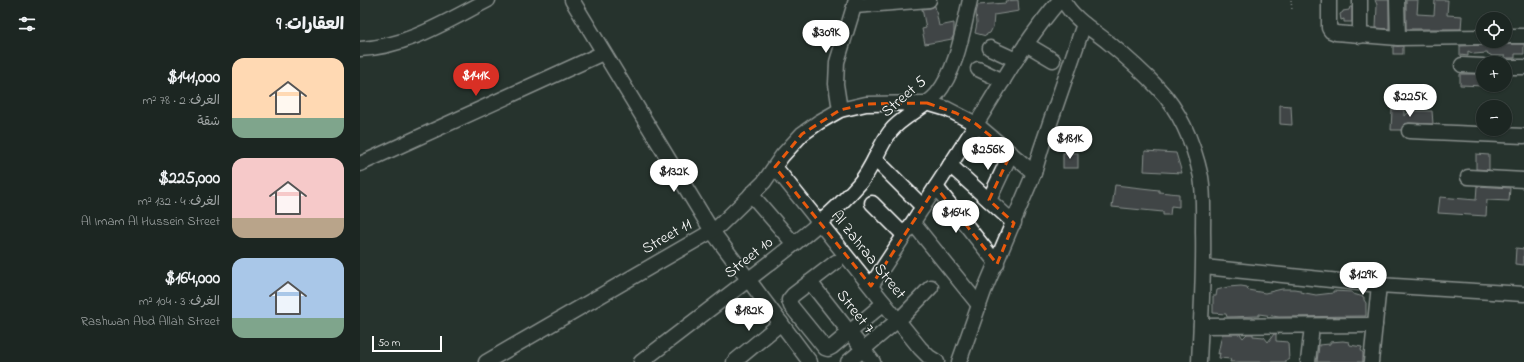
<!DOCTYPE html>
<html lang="ar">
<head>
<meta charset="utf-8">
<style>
  body { margin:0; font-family:"Indie Flower","Playpen Sans Arabic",sans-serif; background:#29322f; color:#f1f3f6; direction:rtl; height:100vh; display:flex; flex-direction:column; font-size:15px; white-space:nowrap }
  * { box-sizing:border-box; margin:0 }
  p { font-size:13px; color:#a0a5a5 }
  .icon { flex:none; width:22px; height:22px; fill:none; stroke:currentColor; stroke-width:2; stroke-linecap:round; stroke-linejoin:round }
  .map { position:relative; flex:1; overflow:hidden; direction:ltr }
  .side { display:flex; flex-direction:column; background:#1c2622; width:360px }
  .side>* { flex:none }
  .tools { position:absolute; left:1116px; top:12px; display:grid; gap:8px }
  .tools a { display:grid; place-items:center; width:36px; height:36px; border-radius:50%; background:#1c2622; box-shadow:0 1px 3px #0004,0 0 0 1px #3a4340; font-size:20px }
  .scale { position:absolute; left:12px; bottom:10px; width:70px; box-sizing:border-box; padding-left:4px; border:2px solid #fff; border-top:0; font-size:11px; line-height:14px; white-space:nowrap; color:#fff; -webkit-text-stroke:3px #26332d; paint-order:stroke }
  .price { position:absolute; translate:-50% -34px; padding:0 9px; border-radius:14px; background:#fff; color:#222; font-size:13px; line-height:26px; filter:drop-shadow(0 1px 2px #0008) }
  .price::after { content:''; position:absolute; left:50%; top:24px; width:12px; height:9px; margin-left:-6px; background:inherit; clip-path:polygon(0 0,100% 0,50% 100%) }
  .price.selected { background:#d93025; color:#fff }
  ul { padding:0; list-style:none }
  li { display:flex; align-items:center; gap:12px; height:100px; padding:0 16px }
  li span { display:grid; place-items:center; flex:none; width:112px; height:80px; border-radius:12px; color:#555 }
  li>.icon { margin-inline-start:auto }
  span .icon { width:48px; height:48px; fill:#fffc; stroke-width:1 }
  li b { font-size:17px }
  h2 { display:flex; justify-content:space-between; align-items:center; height:48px; padding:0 16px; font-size:17px }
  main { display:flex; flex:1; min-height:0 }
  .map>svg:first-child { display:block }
  .building { fill:#615c65; stroke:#fff }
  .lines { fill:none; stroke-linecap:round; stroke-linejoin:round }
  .minor-casing { stroke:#fff; stroke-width:17 }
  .path { stroke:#fff; stroke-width:1.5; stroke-dasharray:1 3; stroke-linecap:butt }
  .minor { stroke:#26332d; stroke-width:14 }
  .marked { fill:none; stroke:#e8590c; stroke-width:3; stroke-dasharray:8 5; stroke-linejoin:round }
  .labels { text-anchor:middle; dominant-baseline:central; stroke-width:3.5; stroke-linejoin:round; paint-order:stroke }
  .street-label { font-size:16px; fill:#fff; stroke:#26332d }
</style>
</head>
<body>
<main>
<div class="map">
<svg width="1164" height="362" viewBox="0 0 1164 362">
  <rect width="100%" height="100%" fill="#26332d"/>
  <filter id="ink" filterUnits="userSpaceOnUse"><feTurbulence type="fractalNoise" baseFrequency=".025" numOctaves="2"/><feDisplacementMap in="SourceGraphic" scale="8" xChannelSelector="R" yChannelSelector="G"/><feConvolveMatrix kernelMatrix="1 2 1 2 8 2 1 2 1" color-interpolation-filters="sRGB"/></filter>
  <g filter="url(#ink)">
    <!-- building -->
    <g class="building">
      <polygon points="658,0 659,11 634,15 633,27 630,33 627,34 626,36 615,33 617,23 616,13 618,5 646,3 645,1"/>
      <polygon points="1015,0 1029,0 1029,29 1016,28 1017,5"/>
      <polygon points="1046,0 1058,0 1057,14 1074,15 1075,0 1088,0 1087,15 1102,16 1101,29 1046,29"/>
      <polygon points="575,6 579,26 594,23 594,34 592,39 565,44 562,29 566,28 562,9 570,8"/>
      <polygon points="990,7 992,7 992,22 984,22 984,19 981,20 980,14 983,12 983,11 989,10"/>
      <polygon points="1130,41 1139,41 1145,44 1164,44 1164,54 1155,54 1155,58 1145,58 1145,56 1132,56 1127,53 1114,54 1108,51 1108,56 1100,55 1100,46 1123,45 1128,44"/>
      <rect x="1033" y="46" width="10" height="8"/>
      <polygon points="1100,74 1123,74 1123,86 1100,85"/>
      <polygon points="920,105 931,106 932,125 920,124"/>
      <polygon points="1032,109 1044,110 1044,116 1051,111 1072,111 1073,124 1049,123 1045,124 1041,130 1031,130"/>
      <polygon points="785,151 816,153 822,173 784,171"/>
      <rect x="703" y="153" width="15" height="15"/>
      <polygon points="1116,154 1129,155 1129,170 1116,169"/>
      <polygon points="755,185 799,190 799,192 819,194 819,207 811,206 810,215 803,215 803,212 752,207"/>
      <polygon points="1117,186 1150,188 1149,201 1127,200 1126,216 1078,213 1080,197 1116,200"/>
      <polygon points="1156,248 1164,249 1164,265 1155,264"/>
      <polygon points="881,286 887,287 888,290 905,293 922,289 934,289 940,290 940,292 956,295 973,293 973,291 992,292 993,294 1004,297 1004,300 1006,303 1006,316 919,317 899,314 899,316 867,317 866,314 853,313 853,296 856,296 857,290 868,287"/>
      <polygon points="862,334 880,334 883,338 887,334 893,334 893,336 904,337 908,342 914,334 916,334 916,341 928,342 929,360 926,360 926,362 870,362 871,359 859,358 860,353 858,354"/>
      <polygon points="983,341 989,342 990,345 1002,347 1001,350 1003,353 1003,362 957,362 959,345 970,344 970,342"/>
    </g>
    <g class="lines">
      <!-- minor casing -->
      <g class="minor-casing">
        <g id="minor">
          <polyline points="212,0 352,231 450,362"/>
          <path d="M703 0C714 20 732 29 749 43 766 57 783 72 798 88 821 112 834 145 841 177 844 195 843 214 843 232 844 275 841 319 839 362"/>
          <polyline points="969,0 969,28 971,31 976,33 1038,38 1123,37"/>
          <polyline points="1000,0 1000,36"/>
          <polyline points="1037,0 1038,38"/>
          <polyline points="495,6 569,0"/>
          <polyline points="1145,36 1164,36"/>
          <polyline points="666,44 693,60"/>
          <polyline points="630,48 656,60"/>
          <path d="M0 49C47 47 87 21 128 0"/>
          <polyline points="1102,65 1123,66"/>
          <polyline points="1145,67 1164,67"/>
          <polyline points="618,69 643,81"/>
          <polyline points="480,110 476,84 477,62 496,0"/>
          <polyline points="1049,131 1164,136"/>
          <polyline points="515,159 563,207"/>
          <polyline points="0,164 243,53"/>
          <polyline points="590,165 654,223"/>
          <polyline points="415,167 560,348 569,357 577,362"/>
          <polyline points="1108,177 1164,180"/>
          <polyline points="576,187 637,264"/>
          <polyline points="391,194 434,244"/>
          <polyline points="629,200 651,153"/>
          <polyline points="512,203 544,235"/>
          <polyline points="553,223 619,305"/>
          <polyline points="476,262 433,295 429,300 431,306 465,348 468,349 472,347 524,303"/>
          <polyline points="844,267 1019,285 1164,294"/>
          <polyline points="450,282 513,362"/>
          <path d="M511 286C545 234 579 183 612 131 640 86 665 40 700 0"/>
          <polyline points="841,326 1015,325"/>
          <polyline points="126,362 352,231 360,225 404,182 422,156 442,134 459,122 480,110 506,104 567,103 587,109 616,124 674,173"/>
          <path d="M281 362C323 330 364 298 406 266 438 241 472 215 499 184 513 168 518 148 530 132 542 116 564 109 577 94 597 70 603 29 610 0"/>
          <polyline points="374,362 421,323"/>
          <polyline points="488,362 544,315 571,287"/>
          <polyline points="599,362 624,291 674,173 681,149 724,24"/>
          <polyline points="948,362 952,326"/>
          <polyline points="1011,362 1019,285"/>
        </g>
      </g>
      <!-- path -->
      <polyline class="path" points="931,0 932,10"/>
      <!-- minor -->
      <use href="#minor" class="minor"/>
    </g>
  </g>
  <!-- marked area -->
  <path d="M0 0H1164V362H0ZM567 103 596 113 616 124 651 153 629 200 654 223 637 264 576 187 511 286 415 167 442 134 480 110 506 104Z" fill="#26332d" fill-opacity=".55" fill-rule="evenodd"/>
  <path class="marked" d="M567 103 596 113 616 124 651 153 629 200 654 223 637 264 576 187 511 286 415 167 442 134 480 110 506 104Z"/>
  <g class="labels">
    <!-- street labels -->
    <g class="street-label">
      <text transform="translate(544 97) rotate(-41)">Street 5</text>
      <text transform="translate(307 237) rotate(-30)">Street 11</text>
      <text transform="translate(508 255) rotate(51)">Al Zahraa Street</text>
      <text transform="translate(389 258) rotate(-38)">Street 10</text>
      <text transform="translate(495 312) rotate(52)">Street 7</text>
    </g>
  </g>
</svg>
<div class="tools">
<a><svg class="icon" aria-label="locate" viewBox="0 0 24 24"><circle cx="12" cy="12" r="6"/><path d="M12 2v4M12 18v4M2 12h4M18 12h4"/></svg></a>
<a>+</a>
<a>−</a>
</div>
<div class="scale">50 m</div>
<b class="price" style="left:466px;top:54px">$309K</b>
<b class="price selected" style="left:116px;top:97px">$141K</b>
<b class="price" style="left:1050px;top:118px">$225K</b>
<b class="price" style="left:710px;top:160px">$181K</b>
<b class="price" style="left:628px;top:171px">$256K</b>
<b class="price" style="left:314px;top:193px">$132K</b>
<b class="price" style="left:596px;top:234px">$164K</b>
<b class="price" style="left:1003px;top:296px">$129K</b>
<b class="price" style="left:389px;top:332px">$182K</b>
</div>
<section class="side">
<h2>العقارات: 9<svg class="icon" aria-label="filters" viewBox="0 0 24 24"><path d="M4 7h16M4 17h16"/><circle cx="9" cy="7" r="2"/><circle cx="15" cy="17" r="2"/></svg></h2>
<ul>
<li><span style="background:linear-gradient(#ffd9b3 75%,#7fa58c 0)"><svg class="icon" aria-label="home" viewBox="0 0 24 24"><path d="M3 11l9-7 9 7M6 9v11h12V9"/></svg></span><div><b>$141,000</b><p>الغرف: 2 · 78 m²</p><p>شقة</p></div></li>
<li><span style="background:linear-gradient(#f6c9c9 75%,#b9a48a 0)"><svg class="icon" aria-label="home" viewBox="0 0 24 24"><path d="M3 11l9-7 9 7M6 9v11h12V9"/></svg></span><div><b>$225,000</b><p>الغرف: 4 · 132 m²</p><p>Al Imam Al Hussein Street</p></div></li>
<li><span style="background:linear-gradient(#a9c7e8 75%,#7fa58c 0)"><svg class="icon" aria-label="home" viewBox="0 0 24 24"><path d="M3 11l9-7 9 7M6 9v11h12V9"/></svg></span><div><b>$164,000</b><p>الغرف: 3 · 104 m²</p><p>Rashwan Abd Allah Street</p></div></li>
</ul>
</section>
</main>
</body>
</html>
